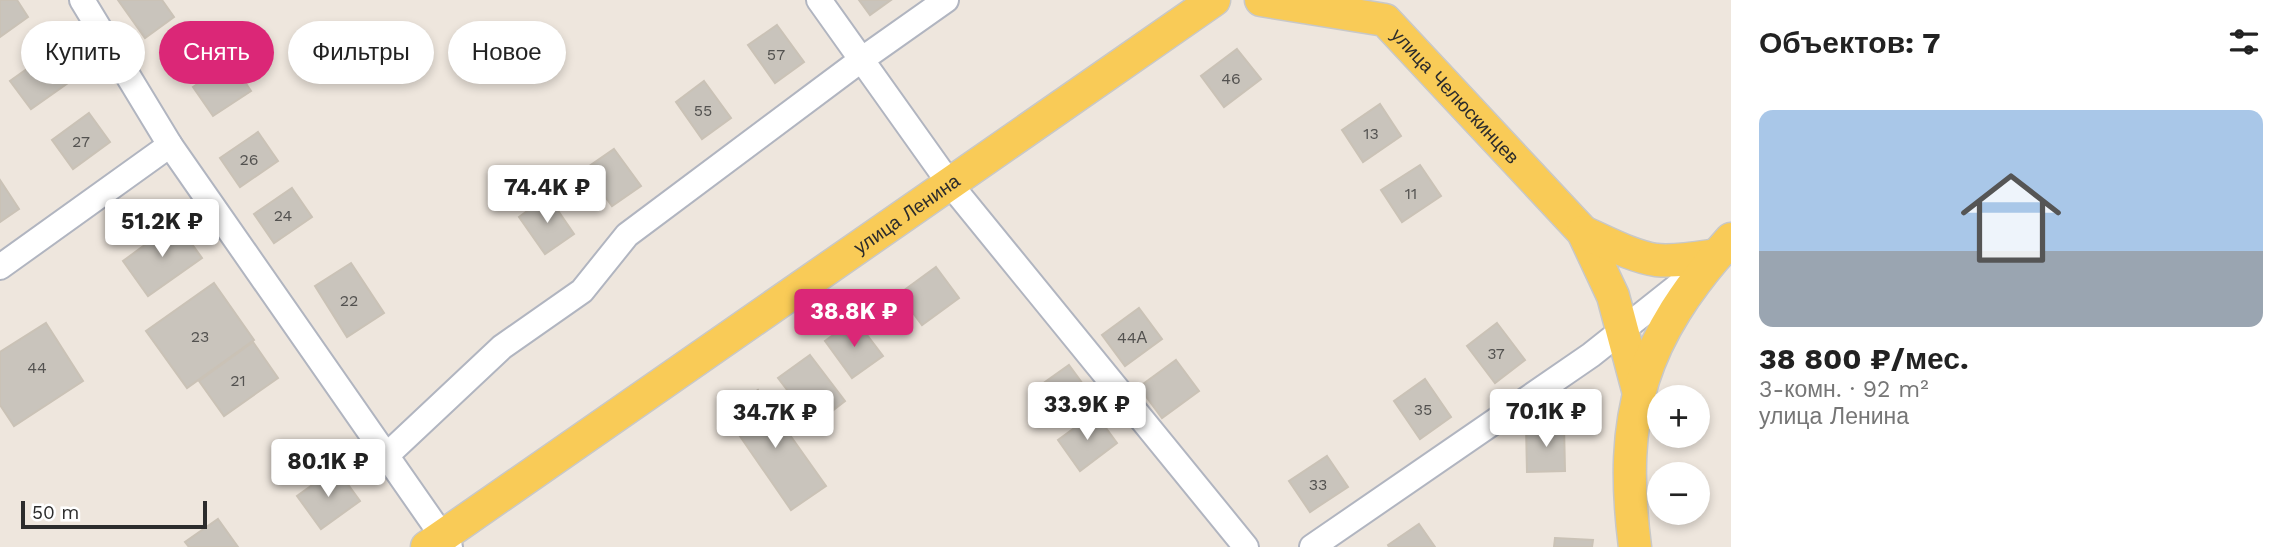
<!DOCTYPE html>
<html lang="ru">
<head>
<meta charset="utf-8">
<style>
  body { margin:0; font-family:"Work Sans",sans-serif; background:#f2f2f2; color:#222; height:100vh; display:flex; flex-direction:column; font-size:26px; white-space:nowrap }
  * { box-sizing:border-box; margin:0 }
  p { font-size:23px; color:#767676 }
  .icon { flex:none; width:38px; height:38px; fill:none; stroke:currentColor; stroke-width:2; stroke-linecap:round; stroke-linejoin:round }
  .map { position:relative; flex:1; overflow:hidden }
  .side { display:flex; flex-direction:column; background:#fff; width:560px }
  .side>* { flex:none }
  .hud { position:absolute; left:21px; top:21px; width:665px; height:63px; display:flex; gap:14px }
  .tools { position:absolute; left:1647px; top:385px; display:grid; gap:14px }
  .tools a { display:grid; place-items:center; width:63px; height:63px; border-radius:50%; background:#fff; box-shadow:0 4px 10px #0003; font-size:35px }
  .scale { position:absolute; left:21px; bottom:18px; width:186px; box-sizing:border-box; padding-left:7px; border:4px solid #2c2c2c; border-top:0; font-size:19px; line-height:24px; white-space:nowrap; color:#2c2c2c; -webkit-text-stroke:5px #fff; paint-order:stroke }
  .price { position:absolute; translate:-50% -60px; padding:0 16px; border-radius:7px; background:#fff; color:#222; font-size:23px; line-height:46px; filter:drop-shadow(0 2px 4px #0008) }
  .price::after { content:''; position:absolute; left:50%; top:42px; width:21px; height:16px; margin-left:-10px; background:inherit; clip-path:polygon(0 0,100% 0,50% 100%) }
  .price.selected { background:#db2777; color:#fff }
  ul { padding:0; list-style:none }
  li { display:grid; align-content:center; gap:14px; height:371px; padding:0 28px }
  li+li { border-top:2px solid #e0e0e0 }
  li span { display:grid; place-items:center; height:217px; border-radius:14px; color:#555 }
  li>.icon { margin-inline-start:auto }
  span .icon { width:126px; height:126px; fill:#fffc; stroke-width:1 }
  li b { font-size:30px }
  h2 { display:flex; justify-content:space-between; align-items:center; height:84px; padding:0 28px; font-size:30px }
  .pill { padding:0 24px; border-radius:32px; background:#fff; box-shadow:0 4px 10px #0003; font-size:24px; line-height:63px }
  .pill.selected { background:#db2777; color:#fff }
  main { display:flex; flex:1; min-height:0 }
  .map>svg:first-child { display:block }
  .building { fill:#c9c4bc; stroke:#cac2b6; stroke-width:2 }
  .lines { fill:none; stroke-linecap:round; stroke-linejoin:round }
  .minor-casing { stroke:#b1b5c0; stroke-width:28 }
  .major-casing { stroke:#c8c8c8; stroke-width:35 }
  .minor { stroke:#fff; stroke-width:24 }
  .major { stroke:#f9cb57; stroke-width:32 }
  .labels { text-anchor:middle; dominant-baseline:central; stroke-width:7; stroke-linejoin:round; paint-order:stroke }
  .number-label { font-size:16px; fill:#535250 }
  .street-label { font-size:19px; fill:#2c2c2c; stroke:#fff }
</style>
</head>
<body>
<main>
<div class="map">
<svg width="1731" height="547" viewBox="0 0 1731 547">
  <rect width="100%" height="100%" fill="#eee6dd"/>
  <!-- building -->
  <g class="building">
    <polygon points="0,0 17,0 28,17 0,37"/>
    <polygon points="118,0 162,0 174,17 145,38"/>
    <polygon points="859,0 891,0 870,15"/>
    <polygon points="777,25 804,62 775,83 748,45"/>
    <polygon points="1237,49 1261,79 1224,107 1201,76"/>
    <polygon points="48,54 68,83 31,109 10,81"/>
    <polygon points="231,61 251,91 213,116 193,87"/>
    <polygon points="704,81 731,118 702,139 676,102"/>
    <polygon points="1380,104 1401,136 1363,162 1342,130"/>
    <polygon points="89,113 110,142 73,169 52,140"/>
    <polygon points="258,132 278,161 240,187 220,158"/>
    <polygon points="614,149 641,186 612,206 585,169"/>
    <polygon points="1420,165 1441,196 1402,222 1381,190"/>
    <polygon points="0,180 19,209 0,222"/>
    <polygon points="292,188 312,217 274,243 254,214"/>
    <polygon points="548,196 574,234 545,254 519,217"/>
    <polygon points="176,222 202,258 148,296 123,261"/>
    <polygon points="351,263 384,313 347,337 315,286"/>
    <polygon points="936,267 959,298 922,325 899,294"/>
    <polygon points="214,283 254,340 187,388 146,331"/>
    <polygon points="1139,308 1162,339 1125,366 1102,335"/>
    <polygon points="855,319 883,356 852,378 825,341"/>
    <polygon points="46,323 83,381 14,426 0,405 0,352"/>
    <polygon points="1497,323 1525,360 1495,383 1467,346"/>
    <polygon points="253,342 278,378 224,416 199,381"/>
    <polygon points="810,355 845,401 814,425 778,378"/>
    <polygon points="1176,360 1199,391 1162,418 1139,387"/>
    <polygon points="1069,365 1091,395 1054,423 1031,392"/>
    <polygon points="1425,379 1451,417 1420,439 1394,401"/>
    <polygon points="758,390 826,486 791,510 724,413"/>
    <polygon points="1095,413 1117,443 1080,471 1058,440"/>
    <polygon points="1564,425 1565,471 1527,472 1526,426"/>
    <polygon points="1327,456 1348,487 1310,512 1289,481"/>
    <polygon points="336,468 360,501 321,529 297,496"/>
    <polygon points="218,519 238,547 189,547 185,542"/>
    <polygon points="1419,524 1435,547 1389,547 1388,545"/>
    <polygon points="1555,538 1593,540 1592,547 1554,547"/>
  </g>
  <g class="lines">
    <!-- minor casing -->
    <g class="minor-casing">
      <g id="minor">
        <polyline points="82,0 170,145 450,547"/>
        <polyline points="819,0 950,184 1246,547"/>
        <polyline points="0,267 170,145"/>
        <polyline points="386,456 502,347 582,291 627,235 861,60 946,0"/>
        <polyline points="1312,547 1591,355 1693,274"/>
      </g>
    </g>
    <!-- major casing -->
    <g class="major-casing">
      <g id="major">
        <path id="s1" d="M1261 0 1385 20 1583 232 1613 296 1638 390"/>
        <path d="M1583 232C1606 242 1631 256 1656 260 1676 262 1697 258 1717 255"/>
        <path id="s2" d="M427 547 1214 0"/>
        <path d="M1635 547C1618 414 1641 339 1731 239"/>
      </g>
    </g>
    <!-- minor -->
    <use href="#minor" class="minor"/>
    <!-- major -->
    <use href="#major" class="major"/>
  </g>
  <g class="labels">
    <!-- number labels -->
    <g class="number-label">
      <text x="776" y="54">57</text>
      <text x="1231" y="78">46</text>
      <text x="703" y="110">55</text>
      <text x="1371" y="133">13</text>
      <text x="81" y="141">27</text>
      <text x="249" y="159">26</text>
      <text x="1411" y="193">11</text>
      <text x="283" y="215">24</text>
      <text x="349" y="300">22</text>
      <text x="200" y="336">23</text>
      <text x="1132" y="337">44А</text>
      <text x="1496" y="353">37</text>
      <text x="37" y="367">44</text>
      <text x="238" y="380">21</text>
      <text x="1423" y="409">35</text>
      <text x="1318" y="484">33</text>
    </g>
    <!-- street labels -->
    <g class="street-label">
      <text stroke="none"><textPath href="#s1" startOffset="229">улица Челюскинцев</textPath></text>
      <text stroke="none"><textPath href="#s2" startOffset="584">улица Ленина</textPath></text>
    </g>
  </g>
</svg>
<div class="tools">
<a>+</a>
<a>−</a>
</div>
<div class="scale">50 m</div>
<b class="price" style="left:547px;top:225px">74.4K ₽</b>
<b class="price" style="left:162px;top:259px">51.2K ₽</b>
<b class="price selected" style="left:854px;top:349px">38.8K ₽</b>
<b class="price" style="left:1087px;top:442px">33.9K ₽</b>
<b class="price" style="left:1546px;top:449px">70.1K ₽</b>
<b class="price" style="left:775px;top:450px">34.7K ₽</b>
<b class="price" style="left:328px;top:499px">80.1K ₽</b>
<div class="hud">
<a class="pill">Купить</a>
<a class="pill selected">Снять</a>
<a class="pill">Фильтры</a>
<a class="pill">Новое</a>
</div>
</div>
<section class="side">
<h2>Объектов: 7<svg class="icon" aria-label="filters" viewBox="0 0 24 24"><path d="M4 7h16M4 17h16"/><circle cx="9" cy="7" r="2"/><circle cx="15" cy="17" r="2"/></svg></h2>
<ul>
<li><span style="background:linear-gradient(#a9c7e8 65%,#9aa5b1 0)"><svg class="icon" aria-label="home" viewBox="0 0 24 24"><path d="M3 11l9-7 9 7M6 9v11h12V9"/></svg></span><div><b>38 800 ₽/мес.</b><p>3-комн. · 92 m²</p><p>улица Ленина</p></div></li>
</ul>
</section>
</main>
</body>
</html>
